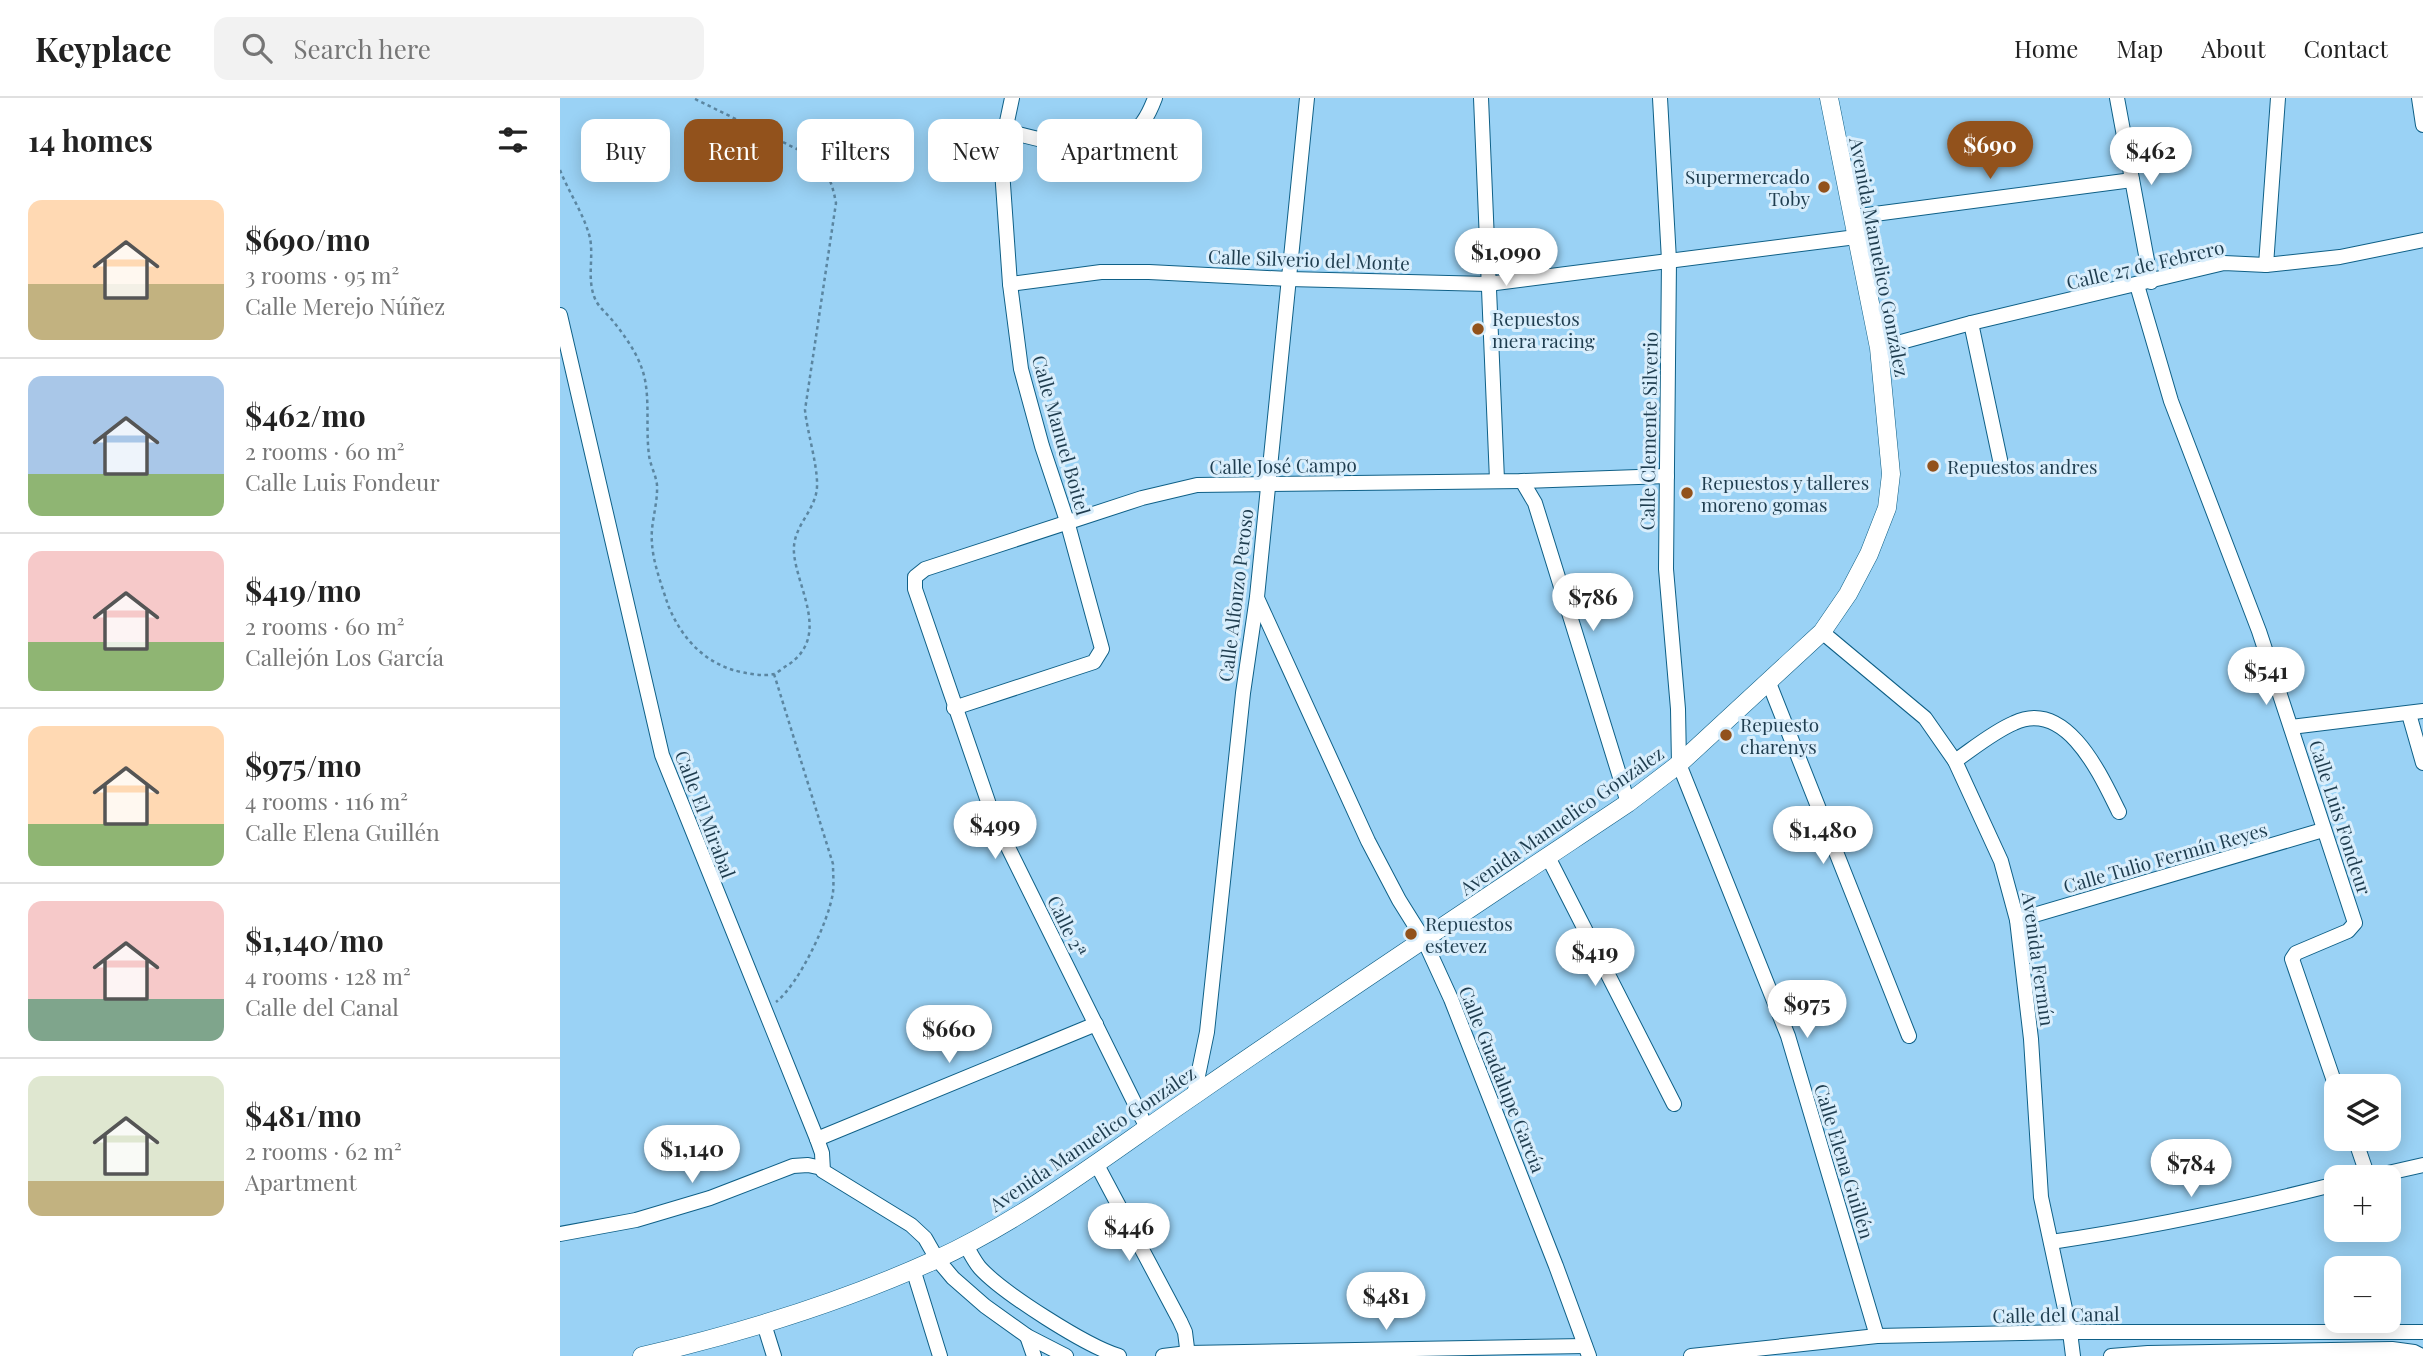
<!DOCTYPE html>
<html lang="en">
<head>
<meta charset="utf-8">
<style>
  body { margin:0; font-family:"Playfair Display",serif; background:#f2f2f2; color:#222; height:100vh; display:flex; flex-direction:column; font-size:26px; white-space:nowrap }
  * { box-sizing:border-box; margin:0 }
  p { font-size:23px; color:#767676 }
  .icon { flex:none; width:38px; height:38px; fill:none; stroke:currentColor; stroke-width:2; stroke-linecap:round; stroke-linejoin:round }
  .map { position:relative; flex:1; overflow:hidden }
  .sheet { display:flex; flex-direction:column; background:#fff; width:560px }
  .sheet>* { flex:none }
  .top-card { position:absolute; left:21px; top:21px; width:665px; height:63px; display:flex; gap:14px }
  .tools { position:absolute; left:1764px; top:976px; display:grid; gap:14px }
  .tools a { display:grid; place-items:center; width:77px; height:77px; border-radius:14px; background:#fff; box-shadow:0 4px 18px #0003; font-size:35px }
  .price { position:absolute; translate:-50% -60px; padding:0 16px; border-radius:24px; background:#fff; color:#222; font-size:23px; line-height:46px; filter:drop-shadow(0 2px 4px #0008) }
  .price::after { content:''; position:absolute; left:50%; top:42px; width:21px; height:16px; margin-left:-10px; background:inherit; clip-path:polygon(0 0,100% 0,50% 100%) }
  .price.current { background:#92521c; color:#fff }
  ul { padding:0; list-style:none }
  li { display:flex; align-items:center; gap:21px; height:175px; padding:0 28px }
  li+li { border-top:2px solid #e0e0e0 }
  li span { display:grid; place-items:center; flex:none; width:196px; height:140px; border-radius:14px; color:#555 }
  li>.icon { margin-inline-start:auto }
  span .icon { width:84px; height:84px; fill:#fffc; stroke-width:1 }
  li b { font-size:30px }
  h2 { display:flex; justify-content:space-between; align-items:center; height:84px; padding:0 28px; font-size:30px }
  .pill { padding:0 24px; border-radius:14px; background:#fff; box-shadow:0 4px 18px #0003; font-size:24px; line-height:63px }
  .pill.current { background:#92521c; color:#fff }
  header { display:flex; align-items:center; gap:42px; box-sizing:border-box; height:98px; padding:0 35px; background:#fff; border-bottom:2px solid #e0e0e0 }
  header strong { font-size:33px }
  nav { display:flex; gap:38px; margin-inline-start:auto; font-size:24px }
  .search { width:490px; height:63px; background:#f2f2f2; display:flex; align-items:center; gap:18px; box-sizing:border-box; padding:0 24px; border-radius:14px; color:#767676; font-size:26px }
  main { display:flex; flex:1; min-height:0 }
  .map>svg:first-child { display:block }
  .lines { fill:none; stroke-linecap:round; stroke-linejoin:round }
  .minor-casing { stroke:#0f6087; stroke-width:16 }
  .tertiary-casing { stroke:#0f6087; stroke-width:19 }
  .path { stroke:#5b86a1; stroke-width:2.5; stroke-dasharray:3.5 3.5; stroke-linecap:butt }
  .minor { stroke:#fff; stroke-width:14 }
  .tertiary { stroke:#fff; stroke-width:18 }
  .poi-dot { fill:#92521c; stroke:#d9eefc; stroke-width:2.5 }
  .labels { text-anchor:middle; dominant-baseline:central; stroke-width:6; stroke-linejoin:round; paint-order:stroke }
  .poi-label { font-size:19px; fill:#1f3d4f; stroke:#d9eefc; text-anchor:start }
  .street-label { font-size:19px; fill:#1f3d4f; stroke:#d9eefc }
</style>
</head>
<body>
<header>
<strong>Keyplace</strong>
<div class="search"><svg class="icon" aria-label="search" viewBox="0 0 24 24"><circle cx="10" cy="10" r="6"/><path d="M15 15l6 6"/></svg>Search here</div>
<nav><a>Home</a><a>Map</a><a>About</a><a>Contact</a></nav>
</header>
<main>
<section class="sheet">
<h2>14 homes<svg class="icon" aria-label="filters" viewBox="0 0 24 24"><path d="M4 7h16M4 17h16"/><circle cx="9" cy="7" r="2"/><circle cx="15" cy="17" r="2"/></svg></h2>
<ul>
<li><span style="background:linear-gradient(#ffd9b3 60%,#c2b280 0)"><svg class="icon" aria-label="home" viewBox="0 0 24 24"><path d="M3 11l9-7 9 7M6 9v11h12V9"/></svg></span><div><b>$690/mo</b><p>3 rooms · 95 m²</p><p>Calle Merejo Núñez</p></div></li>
<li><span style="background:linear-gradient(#a9c7e8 70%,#8fb573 0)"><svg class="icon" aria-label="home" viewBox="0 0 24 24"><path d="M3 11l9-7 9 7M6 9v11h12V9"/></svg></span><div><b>$462/mo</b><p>2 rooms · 60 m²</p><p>Calle Luis Fondeur</p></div></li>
<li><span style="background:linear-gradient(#f6c9c9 65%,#8fb573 0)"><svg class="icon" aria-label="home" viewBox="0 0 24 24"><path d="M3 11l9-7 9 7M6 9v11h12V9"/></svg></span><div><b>$419/mo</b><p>2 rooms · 60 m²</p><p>Callejón Los García</p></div></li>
<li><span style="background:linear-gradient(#ffd9b3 70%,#8fb573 0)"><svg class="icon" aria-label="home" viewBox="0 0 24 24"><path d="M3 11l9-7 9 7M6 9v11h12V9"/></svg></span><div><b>$975/mo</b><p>4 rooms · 116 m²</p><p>Calle Elena Guillén</p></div></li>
<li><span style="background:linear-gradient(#f6c9c9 70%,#7fa58c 0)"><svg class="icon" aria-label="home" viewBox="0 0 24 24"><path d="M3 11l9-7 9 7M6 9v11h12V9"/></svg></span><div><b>$1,140/mo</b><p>4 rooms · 128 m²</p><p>Calle del Canal</p></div></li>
<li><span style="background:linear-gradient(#dfe7d0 75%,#c2b280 0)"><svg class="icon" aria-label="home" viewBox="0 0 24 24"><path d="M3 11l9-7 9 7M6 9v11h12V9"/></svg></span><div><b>$481/mo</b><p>2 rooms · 62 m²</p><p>Apartment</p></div></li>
</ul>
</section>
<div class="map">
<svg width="1863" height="1258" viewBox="0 0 1863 1258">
  <rect width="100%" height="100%" fill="#9ad2f5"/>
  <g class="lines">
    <!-- minor casing -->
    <g class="minor-casing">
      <g id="minor">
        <polyline points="921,0 937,382"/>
        <polyline points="1100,0 1109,162 1106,471 1118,611 1119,666 1228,938 1317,1238"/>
        <polyline points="1557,0 1591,184"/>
        <polyline points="1859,0 1863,27"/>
        <path d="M445 33C487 42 550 67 583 24 588 17 592 8 595 0"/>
        <polyline points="1292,119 1572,82"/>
        <polyline points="1706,167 1718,0"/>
        <polyline points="450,186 541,174 589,174 729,181 928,186 1296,139"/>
        <polyline points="1577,187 1611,303 1699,533 1795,825 1788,833 1736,855 1732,861 1776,989"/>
        <polyline points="0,217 102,657 257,1041 262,1055 263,1073 351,1127 365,1140 377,1161 393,1180 425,1208 467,1238 506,1258"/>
        <polyline points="1411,225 1442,371"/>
        <polyline points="1319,250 1411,225 1664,165 1706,167 1780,159 1863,142"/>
        <polyline points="962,383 975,405 1068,705"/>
        <polyline points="697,500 808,743 839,802 864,842 891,901 996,1168 1029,1258"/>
        <polyline points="1262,534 1365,620 1395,663 1441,763 1457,822 1471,941 1481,1099 1510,1234 1513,1258"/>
        <polyline points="1209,585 1349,938"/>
        <polyline points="394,610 534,564 542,551 507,423 482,348 461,271 450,186 442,72 445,33 452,0"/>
        <polyline points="1849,616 1863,665"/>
        <polyline points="1731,629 1863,613"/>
        <path d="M1395 663C1414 650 1433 634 1454 625 1507 600 1541 678 1559 714"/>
        <polyline points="988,759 1114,1006"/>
        <polyline points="1457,822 1763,732"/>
        <polyline points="634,997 647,934 683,595 697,499 747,0"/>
        <polyline points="587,1030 434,721 355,491 355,479 365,471 582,400 637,387 962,383 1107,378"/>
        <polyline points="257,1041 536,926"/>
        <polyline points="1795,1041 1808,1079"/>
        <polyline points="536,1065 620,1223 625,1234 628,1258"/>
        <polyline points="1806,1080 1863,1067"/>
        <polyline points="0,1136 76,1122 150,1100 233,1068 248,1067 262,1070"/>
        <path d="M1491 1144C1587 1130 1682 1110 1776 1086"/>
        <path d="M405 1146C410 1154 414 1163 420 1170 443 1195 526 1248 559 1258"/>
        <polyline points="353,1171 380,1258"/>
        <polyline points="204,1226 214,1258"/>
        <polyline points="467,1238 474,1258"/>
        <polyline points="603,1258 628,1255 1025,1248"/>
        <polyline points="1131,1258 1317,1238 1510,1234 1863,1234"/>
        <polyline points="1551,1258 1588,1255 1832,1251 1854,1254 1862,1258"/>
      </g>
    </g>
    <!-- tertiary casing -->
    <g class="tertiary-casing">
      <path id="tertiary" d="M82 1258C182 1235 282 1204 375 1162 469 1119 552 1053 636 996 779 897 924 801 1068 705L1119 666 1262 534 1288 496 1309 456 1327 410 1331 376 1319 250 1269 0"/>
    </g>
    <!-- path -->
    <g class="path">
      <path d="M0 72C9 95 24 116 30 140 34 161 26 182 36 203 40 210 47 216 53 223 68 242 83 263 86 288 89 310 86 334 89 357 90 367 96 377 97 387 98 407 90 426 92 445 93 465 102 488 108 507 120 537 141 562 173 572 184 575 203 579 214 576 219 574 224 569 228 567 271 538 237 491 234 455 232 431 251 417 256 396 261 377 247 335 245 312L276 105C271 79 266 70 245 55L133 0"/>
      <path d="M214 576 273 766C273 775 274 785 273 794 269 823 239 886 216 904"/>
    </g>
    <!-- minor -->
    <use href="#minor" class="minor"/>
    <!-- tertiary -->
    <use href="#tertiary" class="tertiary"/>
  </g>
  <!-- markers -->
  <g class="poi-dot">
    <circle cx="1264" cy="89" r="7"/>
    <circle cx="918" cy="231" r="7"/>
    <circle cx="1373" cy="368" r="7"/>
    <circle cx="1127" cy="395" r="7"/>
    <circle cx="1166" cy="637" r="7"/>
    <circle cx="851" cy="836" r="7"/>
  </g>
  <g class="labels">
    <!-- poi labels -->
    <g class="poi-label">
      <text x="1250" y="78" text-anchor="end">Supermercado<tspan x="1250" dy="22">Toby</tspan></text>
      <text x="932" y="220">Repuestos<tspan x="932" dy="22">mera racing</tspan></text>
      <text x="1387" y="368">Repuestos andres</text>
      <text x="1141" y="384">Repuestos y talleres<tspan x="1141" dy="22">moreno gomas</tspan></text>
      <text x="1180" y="626">Repuesto<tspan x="1180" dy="22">charenys</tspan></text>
      <text x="865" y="825">Repuestos<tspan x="865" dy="22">estevez</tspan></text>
    </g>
    <!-- street labels -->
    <g class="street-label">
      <text transform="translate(1320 159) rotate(79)">Avenida Manuelico González</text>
      <text transform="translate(749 161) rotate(2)">Calle Silverio del Monte</text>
      <text transform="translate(1585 166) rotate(-13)">Calle 27 de Febrero</text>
      <text transform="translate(1088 333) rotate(-89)">Calle Clemente Silverio</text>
      <text transform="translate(502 337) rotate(74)">Calle Manuel Boitel</text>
      <text transform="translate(723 367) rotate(-1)">Calle José Campo</text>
      <text transform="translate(675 497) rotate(-83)">Calle Alfonzo Peroso</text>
      <text transform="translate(146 716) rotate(69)">Calle El Mirabal</text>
      <text transform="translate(1781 719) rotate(72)">Calle Luis Fondeur</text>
      <text transform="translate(1001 722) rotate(-35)">Avenida Manuelico González</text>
      <text transform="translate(1605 759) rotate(-16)">Calle Tulio Fermín Reyes</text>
      <text transform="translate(508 828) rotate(64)">Calle 2ª</text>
      <text transform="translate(1479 861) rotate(82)">Avenida Fermín</text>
      <text transform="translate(943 981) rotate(68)">Calle Guadalupe García</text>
      <text transform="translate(532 1040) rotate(-34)">Avenida Manuelico González</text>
      <text transform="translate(1285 1063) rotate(73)">Calle Elena Guillén</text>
      <text transform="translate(1496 1216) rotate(-1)">Calle del Canal</text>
    </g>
  </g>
</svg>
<div class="tools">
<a><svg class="icon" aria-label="layers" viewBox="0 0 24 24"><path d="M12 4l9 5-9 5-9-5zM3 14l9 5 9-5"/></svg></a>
<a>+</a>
<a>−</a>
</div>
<b class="price current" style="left:1430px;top:83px">$690</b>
<b class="price" style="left:1591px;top:89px">$462</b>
<b class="price" style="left:946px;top:190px">$1,090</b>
<b class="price" style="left:1033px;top:535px">$786</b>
<b class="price" style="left:1706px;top:609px">$541</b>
<b class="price" style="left:435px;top:763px">$499</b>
<b class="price" style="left:1263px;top:768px">$1,480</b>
<b class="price" style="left:1035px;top:890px">$419</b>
<b class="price" style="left:1247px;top:942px">$975</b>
<b class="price" style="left:389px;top:967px">$660</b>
<b class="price" style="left:132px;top:1087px">$1,140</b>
<b class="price" style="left:1631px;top:1101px">$784</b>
<b class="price" style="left:569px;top:1165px">$446</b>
<b class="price" style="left:826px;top:1234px">$481</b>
<div class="top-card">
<a class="pill">Buy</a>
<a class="pill current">Rent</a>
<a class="pill">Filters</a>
<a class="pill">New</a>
<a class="pill">Apartment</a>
</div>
</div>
</main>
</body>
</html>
